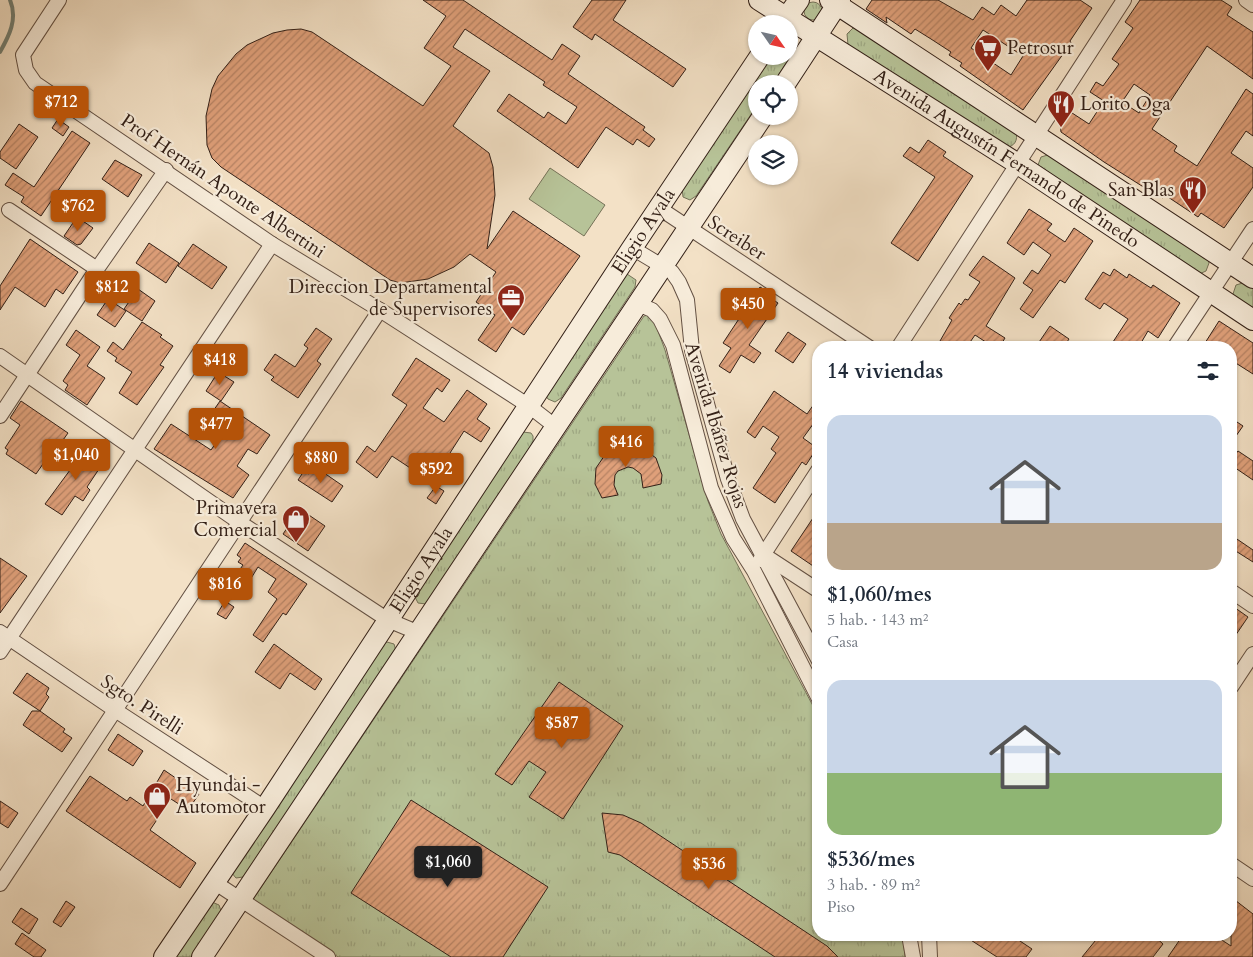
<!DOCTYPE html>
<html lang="es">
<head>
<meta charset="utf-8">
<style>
  body { margin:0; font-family:Cardo,serif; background:#f2f2f3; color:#1f2937; height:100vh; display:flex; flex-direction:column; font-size:19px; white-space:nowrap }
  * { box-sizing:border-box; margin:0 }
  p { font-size:16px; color:#747a83 }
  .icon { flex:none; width:28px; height:28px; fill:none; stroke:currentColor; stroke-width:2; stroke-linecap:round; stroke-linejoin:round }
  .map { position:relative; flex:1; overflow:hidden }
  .panel { position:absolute; left:812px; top:341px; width:425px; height:600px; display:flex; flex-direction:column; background:#fff; border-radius:20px; box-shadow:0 1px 4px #0004 }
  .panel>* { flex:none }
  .needle { width:32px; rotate:124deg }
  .controls { position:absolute; left:748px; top:15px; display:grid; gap:10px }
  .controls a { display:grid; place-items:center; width:50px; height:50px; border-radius:50%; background:#fff; box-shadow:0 1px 4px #0004; font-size:25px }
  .price { position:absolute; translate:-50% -42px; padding:0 11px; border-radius:5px; background:#b45309; color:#fff; font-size:16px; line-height:32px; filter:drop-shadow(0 1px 2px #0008) }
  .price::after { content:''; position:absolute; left:50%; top:30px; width:15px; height:11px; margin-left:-8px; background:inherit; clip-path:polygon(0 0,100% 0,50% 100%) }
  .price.selected { background:#222; color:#fff }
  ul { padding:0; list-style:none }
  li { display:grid; align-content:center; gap:10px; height:265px; padding:0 15px }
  li span { display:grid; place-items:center; height:155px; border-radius:15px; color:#555 }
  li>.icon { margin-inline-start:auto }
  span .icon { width:90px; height:90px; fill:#fffc; stroke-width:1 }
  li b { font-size:21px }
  h2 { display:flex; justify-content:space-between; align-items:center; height:60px; padding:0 15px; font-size:21px }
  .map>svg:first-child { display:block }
  .green { fill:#b7c398; stroke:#757258 }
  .park { fill:url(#park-tufts); stroke:#757258 }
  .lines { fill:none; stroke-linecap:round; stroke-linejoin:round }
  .stream { stroke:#727f73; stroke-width:4 }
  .building { fill:url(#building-hatch); stroke:#332017; fill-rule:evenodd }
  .street-casing { stroke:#635043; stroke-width:16 }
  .secondary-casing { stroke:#332017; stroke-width:22 }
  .street { stroke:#f7ecda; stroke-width:14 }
  .secondary { stroke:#f7ecda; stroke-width:20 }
  .labels { text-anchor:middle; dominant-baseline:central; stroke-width:4.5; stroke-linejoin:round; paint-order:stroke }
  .poi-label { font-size:19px; fill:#332017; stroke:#f7ecda; text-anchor:start }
  .street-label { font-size:19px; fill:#332017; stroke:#f7ecda }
</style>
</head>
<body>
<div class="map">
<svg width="1253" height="957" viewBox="0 0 1253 957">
  <defs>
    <pattern id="park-tufts" width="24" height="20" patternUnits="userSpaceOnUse" patternTransform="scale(1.25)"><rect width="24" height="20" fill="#b7c398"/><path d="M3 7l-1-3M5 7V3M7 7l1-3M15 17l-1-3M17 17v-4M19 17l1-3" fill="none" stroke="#9ea782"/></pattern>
    <pattern id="building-hatch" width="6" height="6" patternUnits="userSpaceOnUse" patternTransform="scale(1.25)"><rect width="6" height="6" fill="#dfa07a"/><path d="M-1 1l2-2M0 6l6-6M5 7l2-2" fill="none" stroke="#b58263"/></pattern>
  </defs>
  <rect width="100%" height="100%" fill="#f3e1c6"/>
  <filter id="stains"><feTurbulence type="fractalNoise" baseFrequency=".004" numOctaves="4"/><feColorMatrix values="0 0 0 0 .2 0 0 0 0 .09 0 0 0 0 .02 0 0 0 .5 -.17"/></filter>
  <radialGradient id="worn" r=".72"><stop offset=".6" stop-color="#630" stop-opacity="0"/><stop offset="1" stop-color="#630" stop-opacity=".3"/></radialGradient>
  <!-- green -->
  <polygon class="green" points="550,168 605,205 584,236 529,199"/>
  <!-- park -->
  <g class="park">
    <circle cx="813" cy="11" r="9"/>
    <path d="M859 27 1016 131C1018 141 1015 146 1005 148L848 45 847 34 853 28Z"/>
    <polygon points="789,40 795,45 794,52 772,84 756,84 756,107 696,196 690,200 683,197 682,187 771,56 789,56"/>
    <polygon points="1051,154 1208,257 1209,263 1206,271 1197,275 1038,165 1041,157"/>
    <polygon points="627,274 636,280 635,287 561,398 555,402 548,399 546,396 624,275"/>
    <polygon points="1246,282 1253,287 1253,311 1235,299 1233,294 1236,285"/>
    <polygon points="648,315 654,320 665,350 708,501 721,534 819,717 819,935 903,935 905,957 338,957 252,901 644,316"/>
    <polygon points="523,432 531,433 533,436 533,443 428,601 426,604 418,603 415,597"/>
    <polygon points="387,642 394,644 396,651 243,877 236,878 231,872 383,643"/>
    <polygon points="212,902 219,905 221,911 192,957 172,957"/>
  </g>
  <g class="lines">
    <!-- stream -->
    <path class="stream" d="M0 52C9 36 18 19 10 0"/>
  </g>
  <!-- building -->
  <g class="building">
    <polygon points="423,0 463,0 552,60 562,44 580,56 568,74 645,127 643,130 655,139 649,147 637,139 633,145 606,127 578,168 497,111 509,94 544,118 548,112 566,124 577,107 543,85 545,82 465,29 453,47 490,71 453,126 489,153 493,167 495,195 487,249 513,211 580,256 524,335 512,327 496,352 478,340 495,315 476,302 496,272 470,254 454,267 428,279 400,283 390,280 221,167 212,158 207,145 206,116 212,89 218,76 236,54 247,45 273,33 287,30 301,29 312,32 423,106 451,66 424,48 446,16"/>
    <polygon points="592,0 626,0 613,20 686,69 673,87 595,34 592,40 573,27"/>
    <path d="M872 0H938L973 20 982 7 994 15 1001 5 1016 16 1027 0H1080L1092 8 1070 41 1071 43 1023 110 960 66 962 63 949 55 951 52 931 39 915 29 911 34 886 17 887 23 866 9ZM983 30 1023 56 1011 75 971 48Z"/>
    <path d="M1140 0H1221L1232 7 1227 15 1253 32V79L1207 46 1152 129 1177 146 1174 151 1197 166 1246 89 1253 94V136L1246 131 1231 153 1253 168V187L1224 228 1201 213 1198 217 1165 195 1163 198 1153 193 1104 162 1061 132 1060 124 1069 111 1089 124 1104 101 1090 92 1096 82 1103 86 1119 64 1112 59 1133 28 1125 22ZM1134 84 1150 95 1139 113 1122 102Z"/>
    <polygon points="58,119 69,127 63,136 52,128"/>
    <polygon points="19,124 38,137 16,169 0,158 0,152"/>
    <polygon points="72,131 90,143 41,216 21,202 24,197 5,185 13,173 34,187"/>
    <polygon points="928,140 946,152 943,156 973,176 918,261 891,243 935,177 903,156 910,147 919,153"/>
    <polygon points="115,160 142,175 128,197 102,179"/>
    <polygon points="1029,209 1052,224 1047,230 1065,242 1074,228 1093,241 1065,283 1060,280 1033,318 1020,309 1033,290 1023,283 1032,270 1038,274 1051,255 1033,242 1024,255 1007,243"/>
    <polygon points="77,217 93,228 81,244 77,245 64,236"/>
    <polygon points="30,239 78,272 63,294 56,289 45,307 15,287 0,310 0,286"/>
    <polygon points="149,243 179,263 166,283 136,263"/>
    <polygon points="193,244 227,267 212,289 178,266"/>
    <polygon points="983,256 1015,278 986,326 1005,338 999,348 995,348 975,335 966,348 936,348 952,320 949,318 959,303 961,305 965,299 968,300 980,282 969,275"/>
    <polygon points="1114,269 1127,278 1129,274 1151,288 1153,285 1180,303 1158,338 1148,331 1138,348 1109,348 1128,319 1104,303 1100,309 1085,299 1103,272 1110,276"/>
    <polygon points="760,287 770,293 767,296 778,303 749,345 761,353 754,363 741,355 730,373 719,366 731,348 723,343"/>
    <polygon points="138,289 155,301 142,321 124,309"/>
    <polygon points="108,299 126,311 115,327 97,315"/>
    <polygon points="1219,321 1253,343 1253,374 1231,360 1231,348 1213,348 1205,343"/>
    <polygon points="142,322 162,335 160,337 173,346 160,365 164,367 137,405 119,393 132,372 115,361 117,358 107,351 113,342 123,350"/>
    <polygon points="1050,326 1069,339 1063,348 1035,348"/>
    <polygon points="316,328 332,339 317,361 321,364 298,398 271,380 274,377 264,370 275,354 295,367 308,348 304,345"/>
    <polygon points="76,330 100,347 87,366 105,378 87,405 65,390 68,385 63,381 80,355 66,345"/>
    <polygon points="788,332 806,344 793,363 775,351"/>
    <polygon points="416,358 450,380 442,392 437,388 423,408 444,422 467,390 487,404 477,419 490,428 481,442 464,431 450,453 455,457 436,485 392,456 377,478 356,462 367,446 375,452 407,405 392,395"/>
    <polygon points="218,372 234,382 221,401 206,391"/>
    <polygon points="774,391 807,414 819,397 819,416 803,438 817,448 806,465 802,462 775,503 753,488 776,453 771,449 779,437 763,426 755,438 747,432"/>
    <polygon points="21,401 68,433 56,450 54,448 36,474 6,454 8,450 5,448 20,425 10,418"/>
    <polygon points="220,401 270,435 257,454 248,449 237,466 249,475 233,498 154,449 171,424 211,450 224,431 209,421 211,418 209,417"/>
    <polygon points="1231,418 1243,426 1231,443"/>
    <polygon points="623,444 641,447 656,458 662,475 661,484 643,488 641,474 633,468 628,467 618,471 615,475 614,485 618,495 602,498 595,484 596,468 607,452"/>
    <polygon points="87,447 99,455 103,454 105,465 101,466 87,487 90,490 83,501 75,496 62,515 45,504"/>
    <polygon points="1238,451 1253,461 1253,480 1231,465 1231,460"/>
    <polygon points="314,466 343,486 332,502 298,480 304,471 309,474"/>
    <polygon points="436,486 444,491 436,504 427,498"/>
    <polygon points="300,509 325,526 308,551 283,534"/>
    <polygon points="819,509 819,570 791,551"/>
    <polygon points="1231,535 1253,550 1253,562 1231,548"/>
    <polygon points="245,543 307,584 286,615 283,613 263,642 253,635 277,599 268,592 276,579 258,567 250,580 238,572 243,565 238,562 241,558 237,555"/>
    <polygon points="0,558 27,576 0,613"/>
    <polygon points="225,601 234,607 226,619 217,614"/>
    <polygon points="1231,605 1248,617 1231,642"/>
    <polygon points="274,644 322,679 315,690 290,673 280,689 255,672"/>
    <polygon points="27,673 49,688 46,694 49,697 40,711 13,693"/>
    <polygon points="559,682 623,726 563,819 529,797 546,772 529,761 512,785 495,774"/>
    <polygon points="32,711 40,711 65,729 63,732 72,738 62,752 23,725"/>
    <polygon points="118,734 143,751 133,766 108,750"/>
    <polygon points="164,770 199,794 188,810 171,799 150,830 196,863 180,888 66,811 90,776 127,801 130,797 143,806"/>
    <polygon points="411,800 548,887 503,957 451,957 351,893"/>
    <polygon points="0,801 18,813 8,828 0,823"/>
    <polygon points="602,813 623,815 641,823 827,946 838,957 775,957 620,855 608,852"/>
    <polygon points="1231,897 1253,914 1253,957 1168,957 1183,935 1214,935 1231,946"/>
    <polygon points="66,901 75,907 61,927 53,922"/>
    <polygon points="21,908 38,919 29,934 12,922"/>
    <polygon points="22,933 46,950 41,957 34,957 15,944"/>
    <polygon points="963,935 1020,935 1017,939 1032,949 1026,957 997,957"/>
    <polygon points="1100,935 1153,935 1163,944 1153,957 1082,957"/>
  </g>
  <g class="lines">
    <!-- street casing -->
    <g class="street-casing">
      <g id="street">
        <polyline points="59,0 23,55 26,70 35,83 272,244 380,310 529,406 556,427"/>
        <polyline points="1246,0 1253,5"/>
        <polyline points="659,208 870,348"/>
        <polyline points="9,210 97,269"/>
        <polyline points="632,248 672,272 679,282 687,300 692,350 728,479 743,519 819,661"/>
        <polyline points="638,304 652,310 660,319 673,345 711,488 733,538 754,571 819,699"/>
        <polyline points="898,348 1124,0"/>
        <polyline points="1174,348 1253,229"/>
        <polyline points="0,356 239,522 388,620 419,633"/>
        <polyline points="0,416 97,269 166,170"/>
        <polyline points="764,555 819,591"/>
        <polyline points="760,560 819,469"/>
        <polyline points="1231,591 1253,606"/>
        <polyline points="0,632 115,710 265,808"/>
        <polyline points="0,652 272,244"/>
        <polyline points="1231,687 1253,654"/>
        <polyline points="1231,864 1253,879"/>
        <polyline points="214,882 328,957"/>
        <polyline points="0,884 380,310"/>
        <polyline points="909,935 913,957"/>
        <polyline points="929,935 930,957"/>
      </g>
    </g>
    <!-- secondary casing -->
    <g class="secondary-casing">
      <g id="secondary">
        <path id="s1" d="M759 0 1018 164 1253 320"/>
        <polyline points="830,0 1253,278"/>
        <polyline points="782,24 799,0"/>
        <polyline points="785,84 840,0"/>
        <path id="s2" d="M164 957 265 808 632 248 760 56"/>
        <polyline points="202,957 763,116"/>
      </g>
    </g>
    <!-- street -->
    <use href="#street" class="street"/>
    <!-- secondary -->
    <use href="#secondary" class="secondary"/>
  </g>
  <!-- icons -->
  <defs>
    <g id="supermarket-pin" transform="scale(1.4375)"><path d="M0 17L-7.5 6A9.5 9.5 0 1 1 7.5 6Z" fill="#8f2418" stroke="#f7ecda"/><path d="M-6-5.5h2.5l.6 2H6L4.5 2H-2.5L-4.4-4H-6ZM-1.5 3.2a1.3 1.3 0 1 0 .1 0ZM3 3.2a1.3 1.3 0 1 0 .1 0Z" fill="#fff"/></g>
    <g id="restaurant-pin" transform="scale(1.4375)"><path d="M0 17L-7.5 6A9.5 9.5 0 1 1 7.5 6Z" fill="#8f2418" stroke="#f7ecda"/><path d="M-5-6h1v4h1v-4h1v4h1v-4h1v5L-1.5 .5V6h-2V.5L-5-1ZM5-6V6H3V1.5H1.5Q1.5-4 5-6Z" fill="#fff"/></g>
    <g id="office-pin" transform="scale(1.4375)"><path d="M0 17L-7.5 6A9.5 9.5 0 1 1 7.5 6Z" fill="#8f2418" stroke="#f7ecda"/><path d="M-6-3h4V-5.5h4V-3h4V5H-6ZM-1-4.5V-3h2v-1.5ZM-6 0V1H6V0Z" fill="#fff"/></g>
    <g id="shop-pin" transform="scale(1.4375)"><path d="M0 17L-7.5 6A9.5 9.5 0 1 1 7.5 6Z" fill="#8f2418" stroke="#f7ecda"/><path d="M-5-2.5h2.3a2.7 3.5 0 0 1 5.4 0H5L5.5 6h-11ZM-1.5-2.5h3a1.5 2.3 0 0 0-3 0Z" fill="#fff"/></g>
  </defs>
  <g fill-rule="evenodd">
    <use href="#supermarket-pin" x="988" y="48"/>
    <use href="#restaurant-pin" x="1061" y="104"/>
    <use href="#restaurant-pin" x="1193" y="190"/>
    <use href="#office-pin" x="511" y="298"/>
    <use href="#shop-pin" x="296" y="519"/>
    <use href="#shop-pin" x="157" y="796"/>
  </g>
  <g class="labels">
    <!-- poi labels -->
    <g class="poi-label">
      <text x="1007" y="48">Petrosur</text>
      <text x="1080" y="104">Lorito Oga</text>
      <text x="1174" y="190" text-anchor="end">San Blas</text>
      <text x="492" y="287" text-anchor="end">Direccion Departamental<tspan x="492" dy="22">de Supervisores</tspan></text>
      <text x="277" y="508" text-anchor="end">Primavera<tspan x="277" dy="22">Comercial</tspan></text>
      <text x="176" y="785">Hyundai -<tspan x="176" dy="22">Automotor</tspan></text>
    </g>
    <!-- street labels -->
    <g class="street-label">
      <text stroke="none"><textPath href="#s1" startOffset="294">Avenida Augustín Fernando de Pinedo</textPath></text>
      <text transform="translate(223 186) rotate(34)">Prof Hernán Aponte Albertini</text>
      <text stroke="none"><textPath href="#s2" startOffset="870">Eligio Ayala</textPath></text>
      <text transform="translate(737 238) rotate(33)">Screiber</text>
      <text transform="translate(716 425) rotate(73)">Avenida Ibáñez Rojas</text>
      <text stroke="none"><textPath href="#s2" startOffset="465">Eligio Ayala</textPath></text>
      <text transform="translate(142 705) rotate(33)">Sgto. Pirelli</text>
    </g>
  </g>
  <rect width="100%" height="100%" filter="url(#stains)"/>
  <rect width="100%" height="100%" fill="url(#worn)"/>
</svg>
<div class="controls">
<a><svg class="needle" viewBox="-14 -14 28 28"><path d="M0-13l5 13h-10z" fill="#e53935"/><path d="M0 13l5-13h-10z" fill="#747a83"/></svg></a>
<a><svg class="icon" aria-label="locate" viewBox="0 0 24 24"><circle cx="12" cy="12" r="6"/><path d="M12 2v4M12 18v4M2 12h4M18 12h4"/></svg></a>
<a><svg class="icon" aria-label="layers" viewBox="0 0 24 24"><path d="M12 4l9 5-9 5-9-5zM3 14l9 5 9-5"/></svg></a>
</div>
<b class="price" style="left:61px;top:128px">$712</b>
<b class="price" style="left:78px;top:232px">$762</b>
<b class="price" style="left:112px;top:313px">$812</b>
<b class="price" style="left:748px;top:330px">$450</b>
<b class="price" style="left:220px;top:386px">$418</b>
<b class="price" style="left:216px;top:450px">$477</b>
<b class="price" style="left:626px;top:468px">$416</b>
<b class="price" style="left:76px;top:481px">$1,040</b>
<b class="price" style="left:321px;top:484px">$880</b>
<b class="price" style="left:436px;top:495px">$592</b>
<b class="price" style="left:225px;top:610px">$816</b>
<b class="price" style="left:562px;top:749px">$587</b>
<b class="price selected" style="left:448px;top:888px">$1,060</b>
<b class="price" style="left:709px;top:890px">$536</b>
<section class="panel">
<h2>14 viviendas<svg class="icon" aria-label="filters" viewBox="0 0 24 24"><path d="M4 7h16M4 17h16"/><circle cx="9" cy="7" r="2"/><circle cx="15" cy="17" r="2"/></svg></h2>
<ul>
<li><span style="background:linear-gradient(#c9d6e8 70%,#b9a48a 0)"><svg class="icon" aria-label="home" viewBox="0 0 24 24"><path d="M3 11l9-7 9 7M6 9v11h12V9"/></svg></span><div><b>$1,060/mes</b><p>5 hab. · 143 m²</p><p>Casa</p></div></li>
<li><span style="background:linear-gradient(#c9d6e8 60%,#8fb573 0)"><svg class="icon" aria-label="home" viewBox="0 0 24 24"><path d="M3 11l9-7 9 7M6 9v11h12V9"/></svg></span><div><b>$536/mes</b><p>3 hab. · 89 m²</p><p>Piso</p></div></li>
</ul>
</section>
</div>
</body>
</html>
